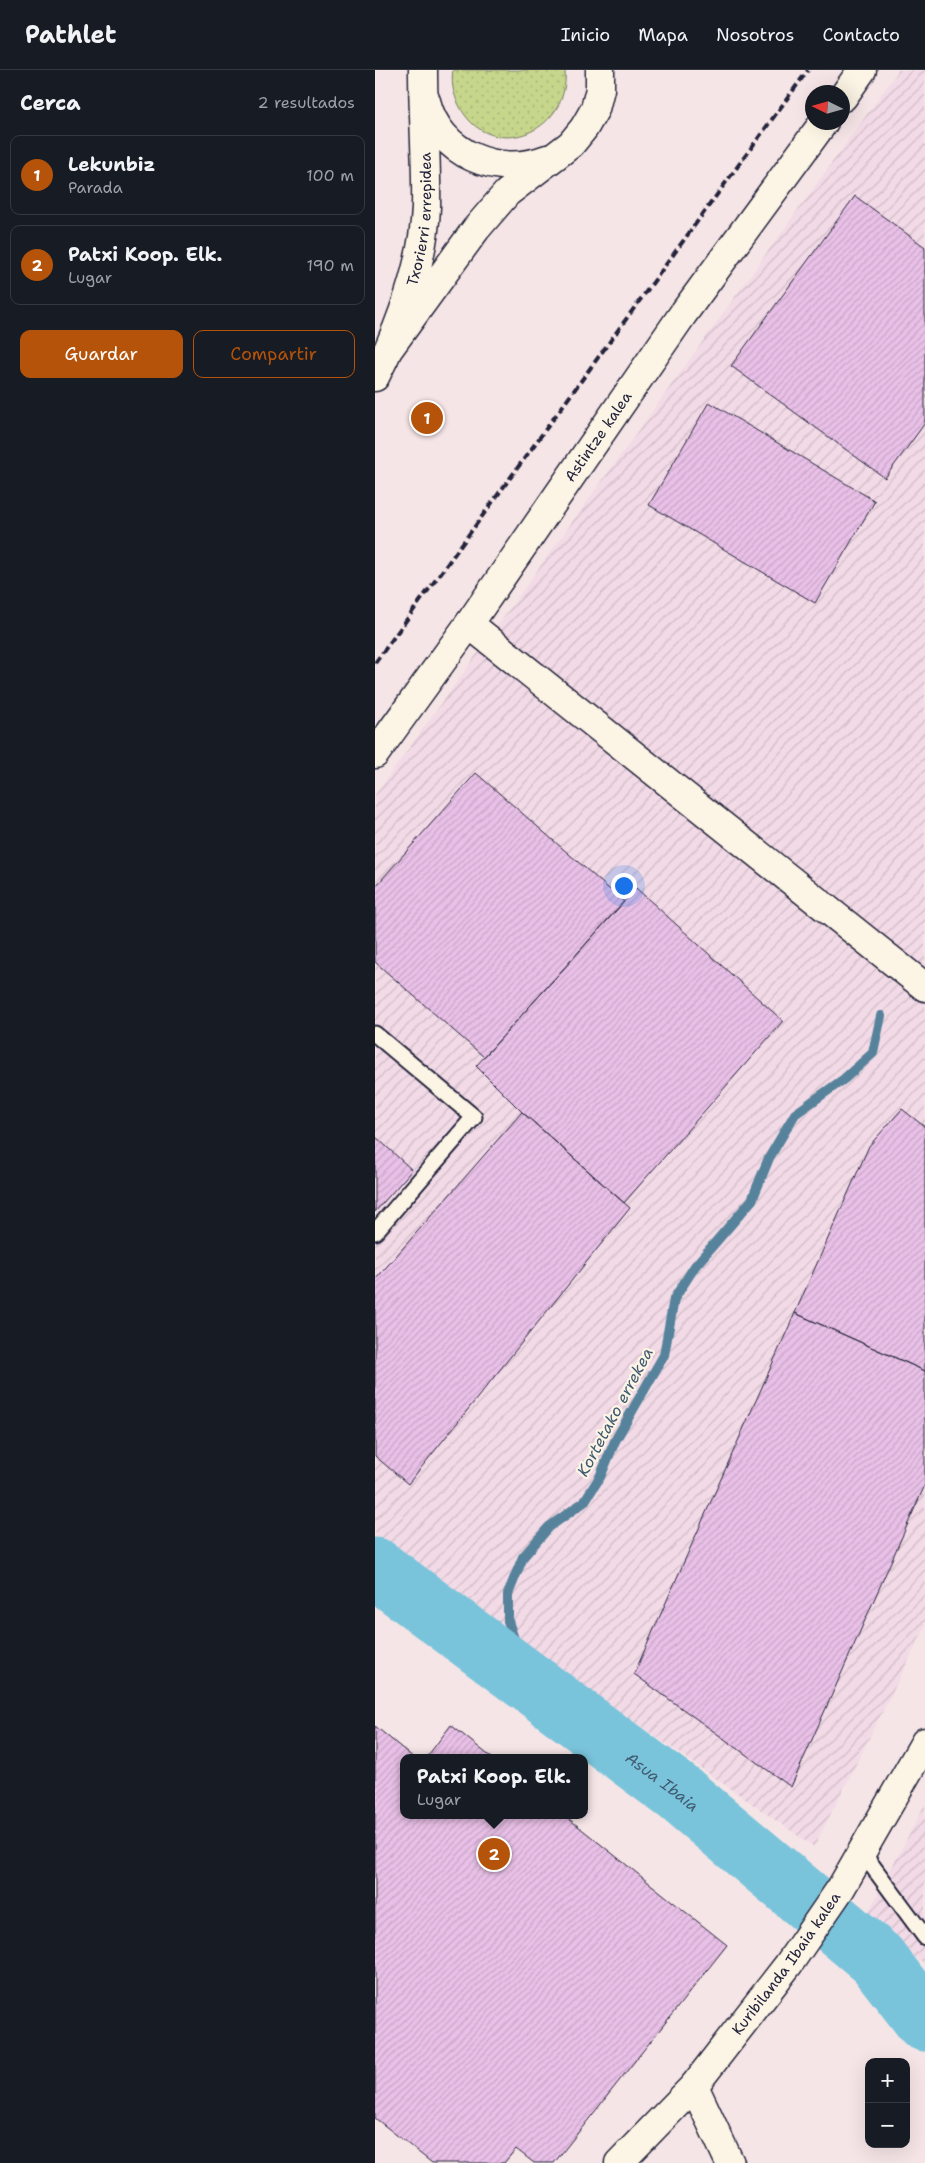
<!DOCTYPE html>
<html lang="es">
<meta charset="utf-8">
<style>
body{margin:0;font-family:"Shantell Sans",sans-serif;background:#20242c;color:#f1f3f6}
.controls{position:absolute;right:15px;bottom:15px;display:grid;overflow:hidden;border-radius:10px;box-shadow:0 5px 20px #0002}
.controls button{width:45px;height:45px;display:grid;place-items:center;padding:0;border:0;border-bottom:1px solid #363941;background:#171b24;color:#f1f3f6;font:25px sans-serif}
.compass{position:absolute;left:430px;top:15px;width:45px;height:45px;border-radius:50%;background:#171b24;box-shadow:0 5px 20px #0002;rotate:275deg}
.you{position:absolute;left:248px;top:815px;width:18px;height:18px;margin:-12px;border:4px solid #fff;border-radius:50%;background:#1a73e8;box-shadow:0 0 0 8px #1a73e833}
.badge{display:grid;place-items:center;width:32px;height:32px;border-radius:50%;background:#b45309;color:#fff;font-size:16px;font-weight:700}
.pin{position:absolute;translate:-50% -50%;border:2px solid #fff;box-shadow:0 1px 5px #0006}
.popup{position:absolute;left:25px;top:1684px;width:188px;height:65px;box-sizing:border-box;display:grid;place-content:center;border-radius:10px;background:#171b24;filter:drop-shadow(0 1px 4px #0005);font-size:16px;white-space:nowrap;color:#9ea1a6}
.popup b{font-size:19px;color:#f1f3f6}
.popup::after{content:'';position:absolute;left:50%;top:100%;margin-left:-10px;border:10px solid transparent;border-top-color:#171b24}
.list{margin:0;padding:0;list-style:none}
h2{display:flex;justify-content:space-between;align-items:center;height:65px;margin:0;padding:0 20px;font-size:21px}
h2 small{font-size:16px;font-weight:400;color:#9ea1a6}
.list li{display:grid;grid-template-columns:32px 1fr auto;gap:15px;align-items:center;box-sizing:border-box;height:80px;margin:0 10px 10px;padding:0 10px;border:1px solid #363941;border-radius:10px}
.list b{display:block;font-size:19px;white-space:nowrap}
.list p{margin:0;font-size:16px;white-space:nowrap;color:#9ea1a6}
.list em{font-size:16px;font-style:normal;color:#9ea1a6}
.actions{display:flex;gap:10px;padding:15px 20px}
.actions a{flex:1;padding:11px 0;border:1px solid #b45309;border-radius:10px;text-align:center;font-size:18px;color:#b45309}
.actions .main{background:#b45309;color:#fff}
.map{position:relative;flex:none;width:550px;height:2093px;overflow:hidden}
header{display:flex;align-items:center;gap:30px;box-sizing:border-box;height:70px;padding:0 25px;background:#171b24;border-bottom:1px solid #363941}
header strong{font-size:24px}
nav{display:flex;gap:28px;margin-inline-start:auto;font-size:18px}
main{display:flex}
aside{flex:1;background:#171b24}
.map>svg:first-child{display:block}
.industrial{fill:url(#industrial-furrows)}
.grass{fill:url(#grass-dots);stroke:#747c63}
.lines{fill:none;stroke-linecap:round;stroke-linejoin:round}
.stream{stroke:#57839b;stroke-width:10}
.river{stroke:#7ac4db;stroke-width:61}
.building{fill:url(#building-hatch);stroke:#22223b}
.lane-casing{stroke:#22223b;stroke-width:19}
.street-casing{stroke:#22223b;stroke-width:31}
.secondary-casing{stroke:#22223b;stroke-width:31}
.lane{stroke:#fcf5e5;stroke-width:15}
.street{stroke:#fcf5e5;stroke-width:28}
.secondary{stroke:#fcf5e5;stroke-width:28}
.rail{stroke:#22223b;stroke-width:4;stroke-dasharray:8 4;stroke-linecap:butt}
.labels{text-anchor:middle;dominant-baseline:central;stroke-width:4.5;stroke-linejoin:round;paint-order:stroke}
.street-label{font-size:15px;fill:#22223b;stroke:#fcf5e5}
.water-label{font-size:16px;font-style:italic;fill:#415b73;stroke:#fcf5e5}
</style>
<header>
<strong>Pathlet</strong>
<nav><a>Inicio</a><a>Mapa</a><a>Nosotros</a><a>Contacto</a></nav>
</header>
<main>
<aside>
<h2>Cerca<small>2 resultados</small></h2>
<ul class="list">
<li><span class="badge">1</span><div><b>Lekunbiz</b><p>Parada</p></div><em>100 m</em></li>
<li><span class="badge">2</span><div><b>Patxi Koop. Elk.</b><p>Lugar</p></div><em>190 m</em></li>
</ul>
<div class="actions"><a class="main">Guardar</a><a>Compartir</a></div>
</aside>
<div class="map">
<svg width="550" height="2093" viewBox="0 0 550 2093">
<defs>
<pattern id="industrial-furrows" width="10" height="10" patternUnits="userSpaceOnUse" patternTransform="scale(1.25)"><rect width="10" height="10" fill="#f2dae6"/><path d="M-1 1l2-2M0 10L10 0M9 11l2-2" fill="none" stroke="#cfbbc6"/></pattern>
<pattern id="grass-dots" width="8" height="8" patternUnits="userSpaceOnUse" patternTransform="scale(1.25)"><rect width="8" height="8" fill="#c6d68b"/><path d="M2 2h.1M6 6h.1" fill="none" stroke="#aab779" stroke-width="1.8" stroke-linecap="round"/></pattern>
<pattern id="building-hatch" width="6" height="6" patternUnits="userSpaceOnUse" patternTransform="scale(1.25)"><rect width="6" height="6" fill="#e9c0e7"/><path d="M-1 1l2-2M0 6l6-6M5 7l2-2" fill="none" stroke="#c8a5c7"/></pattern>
</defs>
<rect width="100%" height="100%" fill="#f6e5e6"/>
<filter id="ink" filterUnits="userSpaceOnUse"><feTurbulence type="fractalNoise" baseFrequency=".02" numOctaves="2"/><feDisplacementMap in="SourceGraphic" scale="10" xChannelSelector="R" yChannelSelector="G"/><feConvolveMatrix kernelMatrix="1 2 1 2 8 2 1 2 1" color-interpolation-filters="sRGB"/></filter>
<g filter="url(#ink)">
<!-- industrial -->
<path class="industrial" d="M524,0H550V1558L439,1777L126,1559L59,1516L0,1483V725Z
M550,1734V1893L485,1858Z"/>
<!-- grass -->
<path class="grass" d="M78,0H190C196,65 111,95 83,33C78,23 76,11 78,0Z"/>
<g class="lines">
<!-- stream -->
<path class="stream" d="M154,1613L133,1551V1524L148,1487L174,1457L209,1432L225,1407L240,1371L289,1285L299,1229L320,1196L377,1130L394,1088L420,1044L469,1009L498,983L506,946"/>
<!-- river -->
<path class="river" id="s1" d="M0,1498L305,1724L502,1889L550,1951"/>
</g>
<!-- building -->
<path class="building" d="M480,126L550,177V353L510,408L356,296Z
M334,332L500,431L440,533L274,435Z
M101,703L249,832L109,987L0,892V817Z
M261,818L408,951L249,1133L147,1042L101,996Z
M527,1039L550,1057V1301L420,1243L494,1076Z
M147,1042L255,1138L33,1414L0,1386V1210Z
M0,1066L37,1100L0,1142Z
M420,1243L550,1301V1415L416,1717L259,1604Z
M76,1655L117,1688H51Z
M0,1656L39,1688H29V1745H189L352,1875L179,2093H159L141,2079L129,2093H57L0,2048Z"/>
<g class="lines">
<!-- lane casing -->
<g class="lane-casing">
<path id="lane" d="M0,964L99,1047L0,1162
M487,1782L550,1867"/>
</g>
<!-- street casing -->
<g class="street-casing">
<g id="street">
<path d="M468,27L487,0"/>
<path d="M94,554L550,917"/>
<path id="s2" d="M0,684L94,554L308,244L449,52"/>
<path d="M319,2016L355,2093"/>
<path id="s3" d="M244,2093L319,2016L413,1895L466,1818L550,1672"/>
</g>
</g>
<!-- secondary casing -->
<g class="secondary-casing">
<g id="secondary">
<path d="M51,31C64,85 124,108 172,89"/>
<path d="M15,277L101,159L132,123L196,74L209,58L220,39L225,19V0"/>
<path id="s4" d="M0,307C25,258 49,192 51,137C52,91 48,46 48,0"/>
</g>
</g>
<!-- lane -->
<use href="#lane" class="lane"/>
<!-- street -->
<use href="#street" class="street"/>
<!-- secondary -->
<use href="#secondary" class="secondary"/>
<!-- rail -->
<path class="rail" d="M0,593L433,0"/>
</g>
</g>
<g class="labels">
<!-- street labels -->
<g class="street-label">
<text stroke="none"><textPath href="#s4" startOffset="166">Txorierri errepidea</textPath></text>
<text stroke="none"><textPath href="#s2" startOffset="388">Astintze kalea</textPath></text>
<text stroke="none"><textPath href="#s3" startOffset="261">Kuribilanda Ibaia kalea</textPath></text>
</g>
<!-- water labels -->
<g class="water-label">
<text transform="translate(240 1342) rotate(-62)">Kortetako errekea</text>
<text stroke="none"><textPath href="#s1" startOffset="358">Asua Ibaia</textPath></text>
</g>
</g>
</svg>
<div class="controls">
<button>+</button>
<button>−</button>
</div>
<svg class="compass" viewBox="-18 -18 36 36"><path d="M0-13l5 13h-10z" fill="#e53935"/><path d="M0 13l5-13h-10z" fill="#9ea1a6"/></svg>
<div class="you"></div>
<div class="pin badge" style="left:52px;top:348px">1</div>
<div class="pin badge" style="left:119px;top:1784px">2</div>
<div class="popup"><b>Patxi Koop. Elk.</b>Lugar</div>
</div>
</main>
